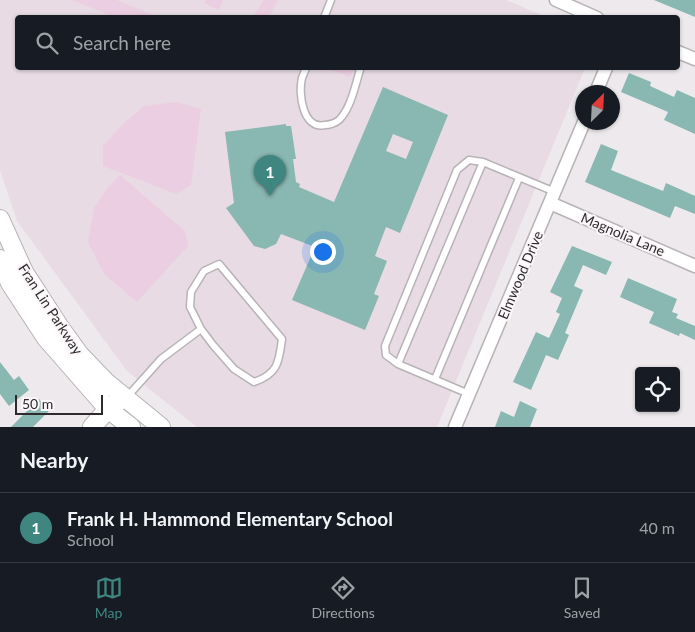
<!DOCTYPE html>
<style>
body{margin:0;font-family:Lato,sans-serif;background:#20242c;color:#f1f3f6}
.controls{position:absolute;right:15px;bottom:15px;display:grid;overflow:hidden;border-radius:5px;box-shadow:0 1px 4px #0004}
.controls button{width:45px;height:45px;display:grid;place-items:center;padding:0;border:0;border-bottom:1px solid #363941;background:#171b24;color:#f1f3f6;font:25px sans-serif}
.compass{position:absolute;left:575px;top:85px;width:45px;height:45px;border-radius:50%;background:#171b24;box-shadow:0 1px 4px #0004;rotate:24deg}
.scale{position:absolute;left:15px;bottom:12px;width:88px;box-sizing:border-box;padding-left:5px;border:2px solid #2d2b2c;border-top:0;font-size:14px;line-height:18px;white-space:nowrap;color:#2d2b2c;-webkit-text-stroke:4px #fbf6f9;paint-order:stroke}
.you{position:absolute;left:322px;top:251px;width:18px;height:18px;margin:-12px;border:4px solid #fff;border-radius:50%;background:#1a73e8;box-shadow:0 0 0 8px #1a73e833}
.badge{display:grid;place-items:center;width:32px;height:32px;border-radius:50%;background:#3f8681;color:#fff;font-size:16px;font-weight:700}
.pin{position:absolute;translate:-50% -41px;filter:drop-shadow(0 1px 2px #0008)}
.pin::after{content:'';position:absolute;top:26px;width:18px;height:15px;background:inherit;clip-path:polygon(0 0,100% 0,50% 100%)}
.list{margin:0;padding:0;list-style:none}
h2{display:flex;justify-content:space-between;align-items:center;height:65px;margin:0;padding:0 20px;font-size:21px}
h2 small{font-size:16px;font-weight:400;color:#9ea1a6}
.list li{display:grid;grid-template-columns:32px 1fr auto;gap:15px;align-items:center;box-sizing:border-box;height:70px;padding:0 20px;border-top:1px solid #363941}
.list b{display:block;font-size:19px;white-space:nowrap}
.list p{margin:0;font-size:16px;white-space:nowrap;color:#9ea1a6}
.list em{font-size:16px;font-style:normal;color:#9ea1a6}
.icon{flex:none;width:28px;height:28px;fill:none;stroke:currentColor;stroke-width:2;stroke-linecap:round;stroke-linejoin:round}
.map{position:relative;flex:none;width:695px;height:427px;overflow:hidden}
.search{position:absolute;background:#171b24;box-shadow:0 1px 4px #0004;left:15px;right:15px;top:15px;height:55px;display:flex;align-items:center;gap:12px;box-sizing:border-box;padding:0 18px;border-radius:5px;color:#9ea1a6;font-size:19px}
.sheet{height:135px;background:#171b24}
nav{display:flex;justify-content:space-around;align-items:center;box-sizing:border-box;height:70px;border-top:1px solid #363941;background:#171b24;font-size:14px;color:#9ea1a6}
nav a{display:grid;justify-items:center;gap:2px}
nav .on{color:#3f8681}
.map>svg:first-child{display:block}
.built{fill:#e8dbe3}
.green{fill:#eccee2}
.building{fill:#89b7b2;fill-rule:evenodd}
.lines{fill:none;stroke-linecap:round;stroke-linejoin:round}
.lane-casing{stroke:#b7b3b6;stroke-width:9}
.street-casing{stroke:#b7b3b6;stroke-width:15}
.secondary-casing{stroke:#b7b3b6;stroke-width:20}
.lane{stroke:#fff;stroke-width:6}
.street{stroke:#fff;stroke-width:12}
.secondary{stroke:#fff;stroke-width:18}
.labels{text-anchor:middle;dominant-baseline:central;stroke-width:4;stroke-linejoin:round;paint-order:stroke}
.street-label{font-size:14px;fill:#2d2b2c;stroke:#fbf6f9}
</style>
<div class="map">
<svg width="695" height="427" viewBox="0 0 695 427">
<rect width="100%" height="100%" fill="#eee9ec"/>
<!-- built -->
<path class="built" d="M0,0H506L546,17L18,18V68H585L437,427H197L127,371L17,221L0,170Z"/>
<!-- green -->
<path class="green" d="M72,0H117L158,17H114Z
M206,0H223L219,10L204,3Z
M264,0H278L269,17H253Z
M327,68H355L350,77Z
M177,102L201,109L191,185L176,194L103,166V146L121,126L144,106Z
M120,175L185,231L188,246L137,302L104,274L88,242L94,208L108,187Z"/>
<!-- building -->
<path class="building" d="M654,0H695V17Z
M629,73L651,82L650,86L674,97L677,90L695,98V134L664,120L668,112L621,92Z
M383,87L448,115L400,233L386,227L375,256L387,261L374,294L379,296L365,330L292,300L315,247L281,234L276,244L265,249L254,246L226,208L234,203L225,132L286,124V126H291L296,159H293L296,182L300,184L299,187L334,202ZM393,134L413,142L406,159L386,151Z
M601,144L618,151L611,170L663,191L666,183L695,196V214L675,206L670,218L585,182Z
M572,246L612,262L606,275L583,265L574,286L583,290L565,333L569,335L558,360L546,355L531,390L513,382L536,332L549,338L560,314L556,312L562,298L550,292Z
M628,278L677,299L672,312L678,314L676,318L695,326V340L680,333L679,336L649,323L654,312L620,297Z
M0,362L14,380L19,376L29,390L9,406L0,394Z
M39,399L50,410L33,427H11Z
M520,401L537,409L530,427H495L501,411L514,417Z"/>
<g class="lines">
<!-- lane casing -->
<g class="lane-casing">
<path id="lane" d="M324,18L331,0
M306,68C305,71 303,75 302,78C298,94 303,130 325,125C329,125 336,123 339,120C351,108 355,86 360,70L358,68
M219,264L282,339C279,362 278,374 254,382L234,369L213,345L201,329L190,307L191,292L204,271Z
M398,364L483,162
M435,379L519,178
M469,394L398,364L386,355L385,346L457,170L469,160L483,162L555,192
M127,397L161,359L201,329"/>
</g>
<!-- street casing -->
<g class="street-casing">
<path id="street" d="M556,0L597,18
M678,52L695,59
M596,92L606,68
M550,203L695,266
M455,427L584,122"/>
</g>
<!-- secondary casing -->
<g class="secondary-casing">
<path id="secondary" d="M0,219L24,272L59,326L80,355L106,382L161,427
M0,259L10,283L46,338L108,409L131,427
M92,427L108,409L117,403"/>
</g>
<!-- lane -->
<use href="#lane" class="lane"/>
<!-- street -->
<use href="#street" class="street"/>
<!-- secondary -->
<use href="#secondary" class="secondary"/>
</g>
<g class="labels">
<!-- street labels -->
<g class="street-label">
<text transform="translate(623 234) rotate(23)">Magnolia Lane</text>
<text transform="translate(520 275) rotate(-67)">Elmwood Drive</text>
<text transform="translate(51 309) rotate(57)">Fran Lin Parkway</text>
</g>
</g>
</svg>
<div class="controls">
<button><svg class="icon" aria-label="locate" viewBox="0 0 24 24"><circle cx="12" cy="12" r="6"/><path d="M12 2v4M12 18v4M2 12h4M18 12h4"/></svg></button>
</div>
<svg class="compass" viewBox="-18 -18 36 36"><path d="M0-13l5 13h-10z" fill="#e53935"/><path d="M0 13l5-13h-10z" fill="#9ea1a6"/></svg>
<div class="scale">50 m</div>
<div class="you"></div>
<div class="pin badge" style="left:270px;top:196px">1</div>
<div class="search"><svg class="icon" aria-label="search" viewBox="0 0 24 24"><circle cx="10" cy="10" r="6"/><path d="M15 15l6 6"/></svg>Search here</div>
</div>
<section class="sheet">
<h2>Nearby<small></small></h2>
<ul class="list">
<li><span class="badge">1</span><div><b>Frank H. Hammond Elementary School</b><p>School</p></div><em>40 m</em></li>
</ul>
</section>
<nav>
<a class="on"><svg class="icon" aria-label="map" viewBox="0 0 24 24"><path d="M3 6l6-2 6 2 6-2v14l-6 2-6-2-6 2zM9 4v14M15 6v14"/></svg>Map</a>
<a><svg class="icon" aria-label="directions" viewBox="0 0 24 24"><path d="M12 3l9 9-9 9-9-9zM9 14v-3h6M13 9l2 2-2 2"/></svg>Directions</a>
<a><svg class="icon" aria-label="saved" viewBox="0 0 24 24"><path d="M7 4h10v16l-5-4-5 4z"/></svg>Saved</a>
</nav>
